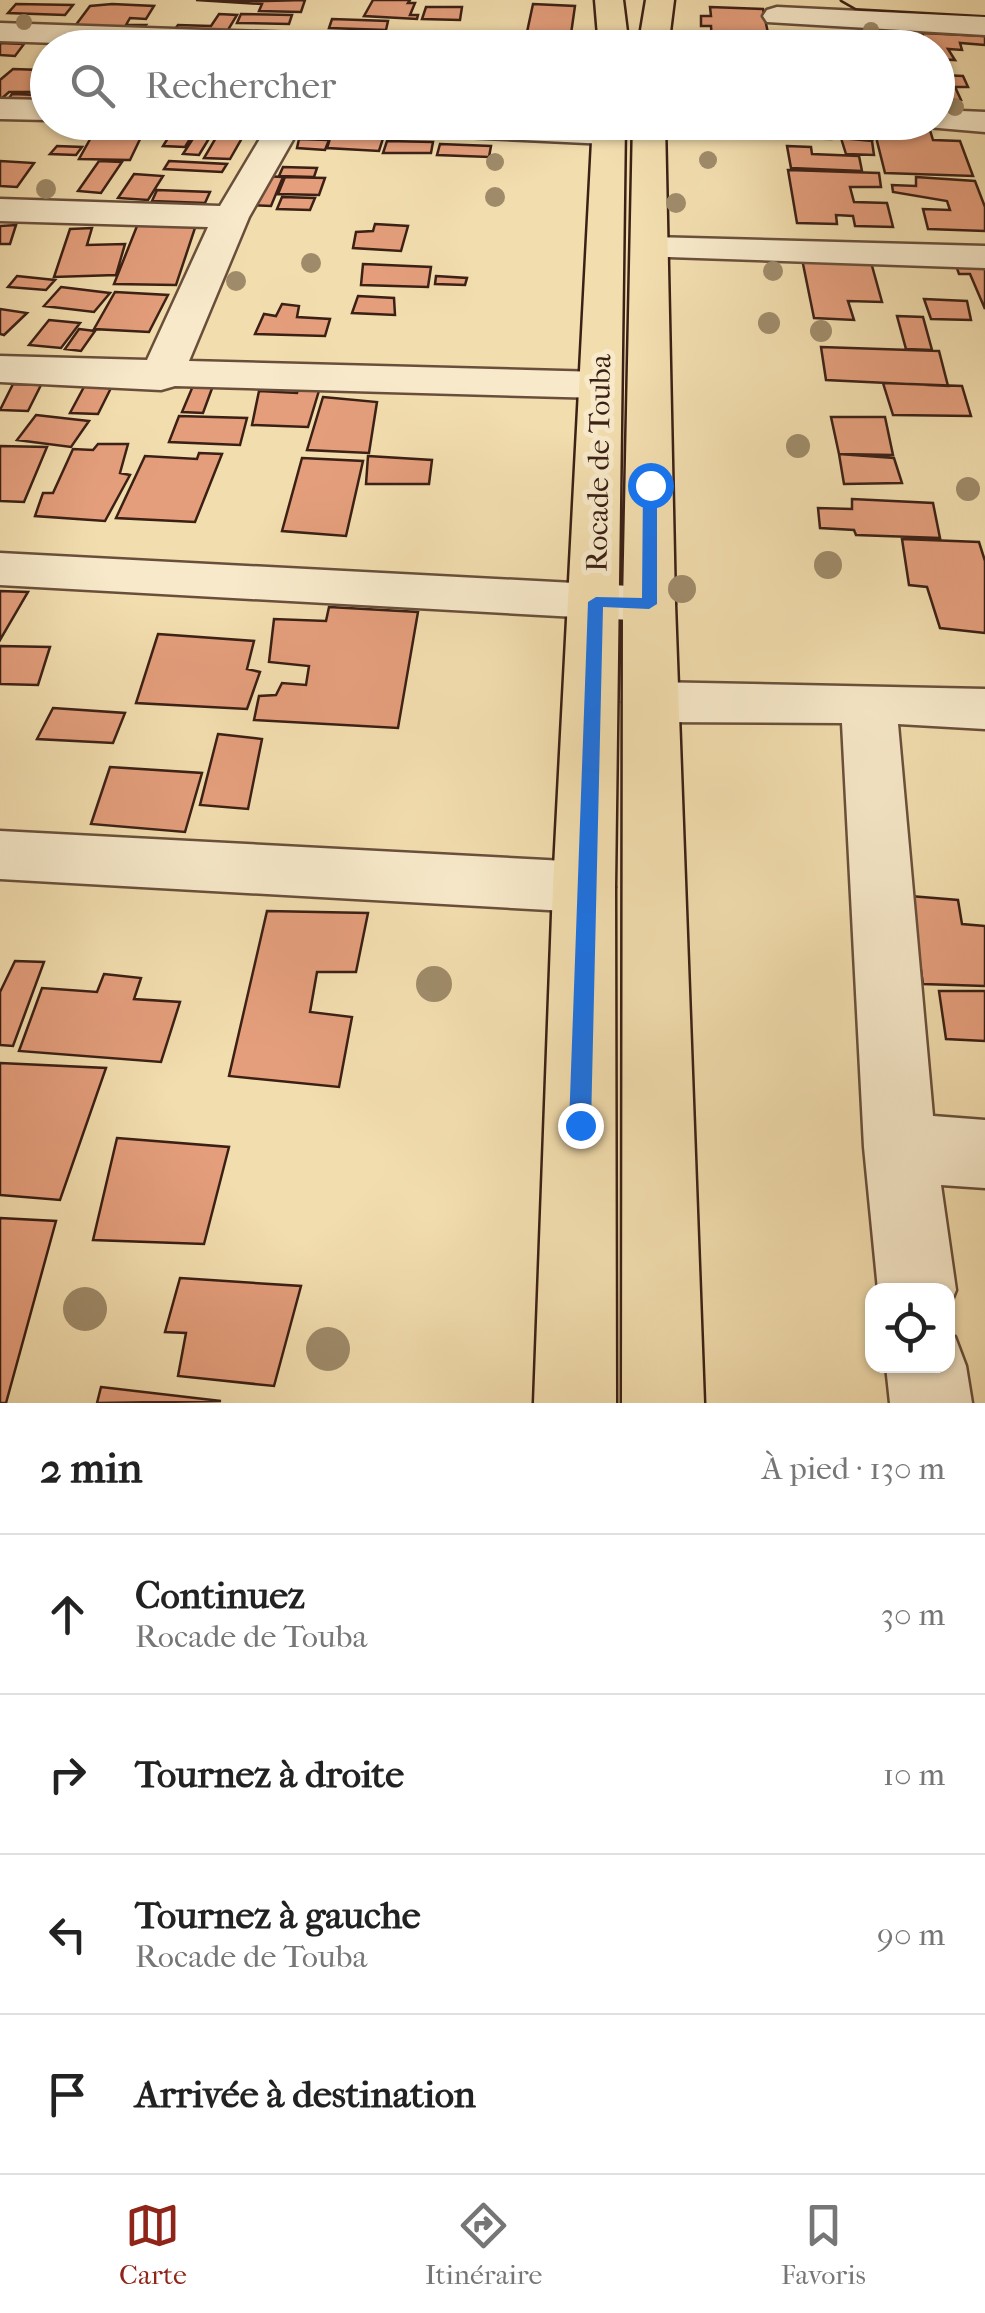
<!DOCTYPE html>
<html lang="fr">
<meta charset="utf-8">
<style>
body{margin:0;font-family:"IM FELL French Canon",serif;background:#f2f2f2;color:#222}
.controls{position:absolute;right:30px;bottom:30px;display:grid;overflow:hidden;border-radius:20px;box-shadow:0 2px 8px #0004}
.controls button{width:90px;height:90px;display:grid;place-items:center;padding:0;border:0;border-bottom:2px solid #e0e0e0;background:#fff;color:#222;font:50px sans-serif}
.stop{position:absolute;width:30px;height:30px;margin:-22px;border:8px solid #1a73e8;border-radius:50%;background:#fff}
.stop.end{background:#1a73e8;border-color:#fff;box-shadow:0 2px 10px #0008}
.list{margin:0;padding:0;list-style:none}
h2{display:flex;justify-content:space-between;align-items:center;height:130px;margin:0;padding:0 40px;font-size:42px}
h2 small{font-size:32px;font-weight:400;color:#767676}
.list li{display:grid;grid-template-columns:65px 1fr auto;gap:30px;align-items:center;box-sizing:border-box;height:160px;padding:0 40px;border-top:2px solid #e0e0e0}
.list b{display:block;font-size:38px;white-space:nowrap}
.list p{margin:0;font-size:32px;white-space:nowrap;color:#767676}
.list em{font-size:32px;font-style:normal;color:#767676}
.icon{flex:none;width:55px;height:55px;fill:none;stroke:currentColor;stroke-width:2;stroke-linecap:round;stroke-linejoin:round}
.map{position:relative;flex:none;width:985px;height:1403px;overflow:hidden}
.search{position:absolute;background:#fff;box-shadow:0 2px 8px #0004;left:30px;right:30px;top:30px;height:110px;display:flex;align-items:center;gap:25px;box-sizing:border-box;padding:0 35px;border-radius:55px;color:#767676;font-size:38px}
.sheet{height:770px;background:#fff}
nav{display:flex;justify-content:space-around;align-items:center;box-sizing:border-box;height:140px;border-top:2px solid #e0e0e0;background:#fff;font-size:28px;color:#767676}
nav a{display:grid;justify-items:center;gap:5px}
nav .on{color:#8f2418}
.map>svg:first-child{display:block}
.building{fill:#e49e7c;stroke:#3b2015;stroke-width:2.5}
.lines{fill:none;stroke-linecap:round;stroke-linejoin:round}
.minor-casing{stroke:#694f3b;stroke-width:5}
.major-casing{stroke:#3b2015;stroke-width:5}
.minor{fill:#f7e9ca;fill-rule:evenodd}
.major{fill:#f2ddae;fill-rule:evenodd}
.tree{fill:#9f8b6a}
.route{fill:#1a73e8}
.labels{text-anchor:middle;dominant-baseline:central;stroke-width:10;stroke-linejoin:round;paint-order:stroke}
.street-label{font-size:30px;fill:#3b2015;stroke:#f7e9ca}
</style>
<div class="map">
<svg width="985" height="1403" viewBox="0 0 985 1403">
<rect width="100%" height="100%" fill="#f2ddae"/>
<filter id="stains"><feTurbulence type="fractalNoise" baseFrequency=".002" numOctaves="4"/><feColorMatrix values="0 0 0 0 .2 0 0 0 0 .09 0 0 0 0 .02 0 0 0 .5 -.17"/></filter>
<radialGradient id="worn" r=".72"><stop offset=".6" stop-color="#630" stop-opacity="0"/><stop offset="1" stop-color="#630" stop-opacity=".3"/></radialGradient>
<!-- building -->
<path class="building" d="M196,0L266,1L305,0L301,12L259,11L262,4Z
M373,0H410L408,3H415L410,15H418L417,19L364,16Z
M16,4L73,5L65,15L8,13Z
M112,4L154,6L146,19L130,18L126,25H146L141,32L72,30L90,6Z
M533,4L575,6L571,34L527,32Z
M426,7H462L460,20L422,19Z
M710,7L763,9L770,43L712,41L711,26H701V16H711Z
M219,14L237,15L225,35L172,33L178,25L211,26Z
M241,14L292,15L289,24L237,23Z
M332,19L388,21L386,30L329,28Z
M922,33L985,36V45L960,43L962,50L948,49L955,60L938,59V48H927Z
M772,38L798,40L800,48H773Z
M0,43L24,44L15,56L0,55Z
M13,69L41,70L37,75L48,77L37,92H9L0,100V80Z
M941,75L963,76L968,87H947Z
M938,85L956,89L961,100L938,102Z
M42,89H48L47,99L7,101L12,94L38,95Z
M100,122H147L140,133L94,131Z
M169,122H179L200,123L185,147L163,146L173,130H165Z
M836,124H866L872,139L839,132Z
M873,125L929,127L933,140L960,141L973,176L885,173Z
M201,126L216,127L199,155L183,154Z
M787,127L829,132L831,139L789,138Z
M221,129L246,131L230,159L204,158Z
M333,129H386L379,151L327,148Z
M93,134L142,135L130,160L79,159Z
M841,138L872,141L874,155L846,154Z
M299,139L329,140L325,150L297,148Z
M387,141L433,142L431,153H383Z
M440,144L491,146L489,157L437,155Z
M57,146L82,147L76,155L50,154Z
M787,146L811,147L812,154L859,156L862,171L791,168Z
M0,161L34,163L17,187L0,186Z
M99,161L122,162L101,193L78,191Z
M169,161L227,164L222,172L164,169Z
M283,167L317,168L314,177L279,176Z
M788,170L879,173L881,187H850L854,202L887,203L893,227L855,226L853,216L836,215L837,224L797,223Z
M134,174L163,176L148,200L118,198Z
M262,176L283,177L271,206L249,205Z
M285,177L325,178L319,195L278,194Z
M916,177L975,181L985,207V231L928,229L923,209L950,210L947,201L893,192L892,185L916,186Z
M157,190L210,192L205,203L152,201Z
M282,197L315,198L310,210L277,209Z
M139,221L197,222L176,285L114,284Z
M375,224L408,226L401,251L353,248L356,232L373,231Z
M16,225L10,244H0V226Z
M92,228L87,245L125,244L116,275L54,277L70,229Z
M801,254L869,255L882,302L848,301L854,320L814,318Z
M954,260H985V309L970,274H959Z
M363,264L431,267L428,287L361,285Z
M17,276L55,280L46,290L8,287Z
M436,276L467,278L465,285L435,284Z
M61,287L110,293L94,312L44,306Z
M115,292L168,295L149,332L94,329Z
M358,296L394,298L395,315L352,313Z
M924,299L967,301L971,320L931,319Z
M282,304L299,306L297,317L330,319L325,336L255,334L264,314L276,316Z
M0,309L27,313L4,335L0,334Z
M897,316L923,317L932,350L906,349Z
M49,320L80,323L61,348L29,345Z
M79,329L95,331L81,351L65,349Z
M821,347L939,351L948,386L826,380Z
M195,381L214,383L203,413L182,412Z
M300,383L321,384L308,427L252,425L259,391L297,393Z
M883,383L962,386L971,416L893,415Z
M13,384L41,385L28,411L0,410Z
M85,385L112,386L98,414L70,413Z
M323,397L377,402L369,453L307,450Z
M36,415L89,421L71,447L17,440Z
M179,416L247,418L240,445L169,442Z
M831,417H885L893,455L839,454Z
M98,444H128L120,473L130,475L105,521L35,516L43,493H53L73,449L93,450Z
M0,446L47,447L24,502L0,501Z
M199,453L222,454L195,522L116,518L145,456L197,459Z
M839,454L894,458L902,483L844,484Z
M368,456L432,460L429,484H366Z
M302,458L363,461L346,536L282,531Z
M852,499L933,503L940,538L856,535L854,530L820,528L818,508L852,509Z
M902,539L979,542L985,561V633L940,628L927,587L909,585Z
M0,591L28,592L0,640Z
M329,607L418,612L398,728L254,720L259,696L276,695L282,683L306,685L309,666L269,662L274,619L326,621Z
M158,634L254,641L247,669L260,672L247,709L136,703Z
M0,646L50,647L38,685L0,684Z
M53,708L125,713L113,743L37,739Z
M218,734L262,739L248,809L200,805Z
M110,767L202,773L185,832L91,824Z
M910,896L958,900L962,924L985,926V986L923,984Z
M267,911L368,913L356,972H317L310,1012L352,1017L339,1087L229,1076Z
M15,961L44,962L13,1046L0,1045V992Z
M104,974L141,978L134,999L180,1002L161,1062L19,1051L42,988L97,992Z
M939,991H985V1041L946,1039Z
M0,1063L106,1068L60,1200L0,1195Z
M117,1138L229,1147L204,1244L93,1240Z
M0,1218L56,1221L6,1403H0Z
M180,1278L301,1286L274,1386L178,1376L186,1333L165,1332Z
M101,1387L221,1401L97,1403Z"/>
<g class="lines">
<!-- minor casing -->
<g class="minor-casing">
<path id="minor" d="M777,7L985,17V35L767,22L763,16L767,10Z
M0,23L472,39L487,48H197L0,41Z
M0,99L48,100V120L0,119Z
M938,110L985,112V132L927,127L923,122H938Z
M270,122H303L249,217L189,361L600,372L615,376L621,385L615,394L600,398L175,386L161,390L0,382V356L147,360L208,227L0,221V199L220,206Z
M343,122H574L619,127L624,134L619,141L607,144L359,132Z
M652,237L985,246V268L639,256L633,248L639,240Z
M0,553L649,587L667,592L675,604L667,616L649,621L0,585Z
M651,682L985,689V729L898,724L933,1116L985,1120V1188L941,1185L956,1290L948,1310V1290H878L864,1147L842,723L651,722L632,716L623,702L632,688Z
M0,831L584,862L606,869L615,887L606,905L584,912L0,879Z
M948,1335L955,1337L966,1366L972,1403H890L886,1366H948Z"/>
</g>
<!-- major casing -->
<g class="major-casing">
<path id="major" d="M595,0H623L629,48H599Z
M646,0H674L668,48H638Z
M842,0H985V15L856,8Z
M593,122H625L615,887L616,1403H534L553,887Z
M633,122H665L675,604L704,1403H622L623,604Z"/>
</g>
<!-- minor -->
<use href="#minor" class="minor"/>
<!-- major -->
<use href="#major" class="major"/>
</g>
<!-- trees -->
<g class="tree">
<circle cx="24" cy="22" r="8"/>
<circle cx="871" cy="30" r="8"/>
<circle cx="955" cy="107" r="9"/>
<circle cx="708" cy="160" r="9"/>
<circle cx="495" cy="162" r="9"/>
<circle cx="46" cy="189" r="10"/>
<circle cx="495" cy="197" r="10"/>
<circle cx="676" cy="203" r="10"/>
<circle cx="311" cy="263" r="10"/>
<circle cx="773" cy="271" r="10"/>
<circle cx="236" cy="281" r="10"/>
<circle cx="769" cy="323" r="11"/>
<circle cx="821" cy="331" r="11"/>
<circle cx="798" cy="446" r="12"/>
<circle cx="968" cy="489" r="12"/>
<circle cx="828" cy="565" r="14"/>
<circle cx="682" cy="589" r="14"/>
<circle cx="434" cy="984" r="18"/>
<circle cx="85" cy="1309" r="22"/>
<circle cx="328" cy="1349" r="22"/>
</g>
<!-- route -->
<path class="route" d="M650,481L657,485V604L649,609L603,607L591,1125L580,1135L569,1125L588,602L596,597L642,598L643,485Z"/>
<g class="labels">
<!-- street labels -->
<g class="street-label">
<text transform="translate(599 463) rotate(-89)">Rocade de Touba</text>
</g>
</g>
<rect width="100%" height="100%" filter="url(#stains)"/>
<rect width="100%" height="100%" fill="url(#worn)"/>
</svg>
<div class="controls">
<button><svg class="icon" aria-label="locate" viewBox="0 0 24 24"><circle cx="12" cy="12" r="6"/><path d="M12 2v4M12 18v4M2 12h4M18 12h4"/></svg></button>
</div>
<div class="stop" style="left:650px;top:485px"></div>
<div class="stop end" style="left:580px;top:1125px"></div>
<div class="search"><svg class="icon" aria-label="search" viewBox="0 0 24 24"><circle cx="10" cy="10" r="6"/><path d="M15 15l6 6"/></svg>Rechercher</div>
</div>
<section class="sheet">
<h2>2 min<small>À pied · 130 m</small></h2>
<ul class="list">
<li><svg class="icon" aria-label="ahead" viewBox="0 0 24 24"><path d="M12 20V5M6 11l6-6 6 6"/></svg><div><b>Continuez</b><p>Rocade de Touba</p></div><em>30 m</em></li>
<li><svg class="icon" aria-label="right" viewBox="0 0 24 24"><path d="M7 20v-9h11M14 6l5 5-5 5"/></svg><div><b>Tournez à droite</b></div><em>10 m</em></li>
<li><svg class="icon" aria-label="left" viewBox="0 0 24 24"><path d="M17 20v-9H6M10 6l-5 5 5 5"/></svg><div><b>Tournez à gauche</b><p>Rocade de Touba</p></div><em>90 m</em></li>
<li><svg class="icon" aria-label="arrive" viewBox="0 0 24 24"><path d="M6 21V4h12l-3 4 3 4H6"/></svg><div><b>Arrivée à destination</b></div></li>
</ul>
</section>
<nav>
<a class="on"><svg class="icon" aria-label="map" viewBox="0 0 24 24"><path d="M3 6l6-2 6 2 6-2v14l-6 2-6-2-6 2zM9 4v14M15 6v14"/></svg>Carte</a>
<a><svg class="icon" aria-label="directions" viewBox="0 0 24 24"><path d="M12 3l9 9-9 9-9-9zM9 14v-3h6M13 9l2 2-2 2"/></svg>Itinéraire</a>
<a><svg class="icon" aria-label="saved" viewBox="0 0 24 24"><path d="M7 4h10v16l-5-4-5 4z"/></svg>Favoris</a>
</nav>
